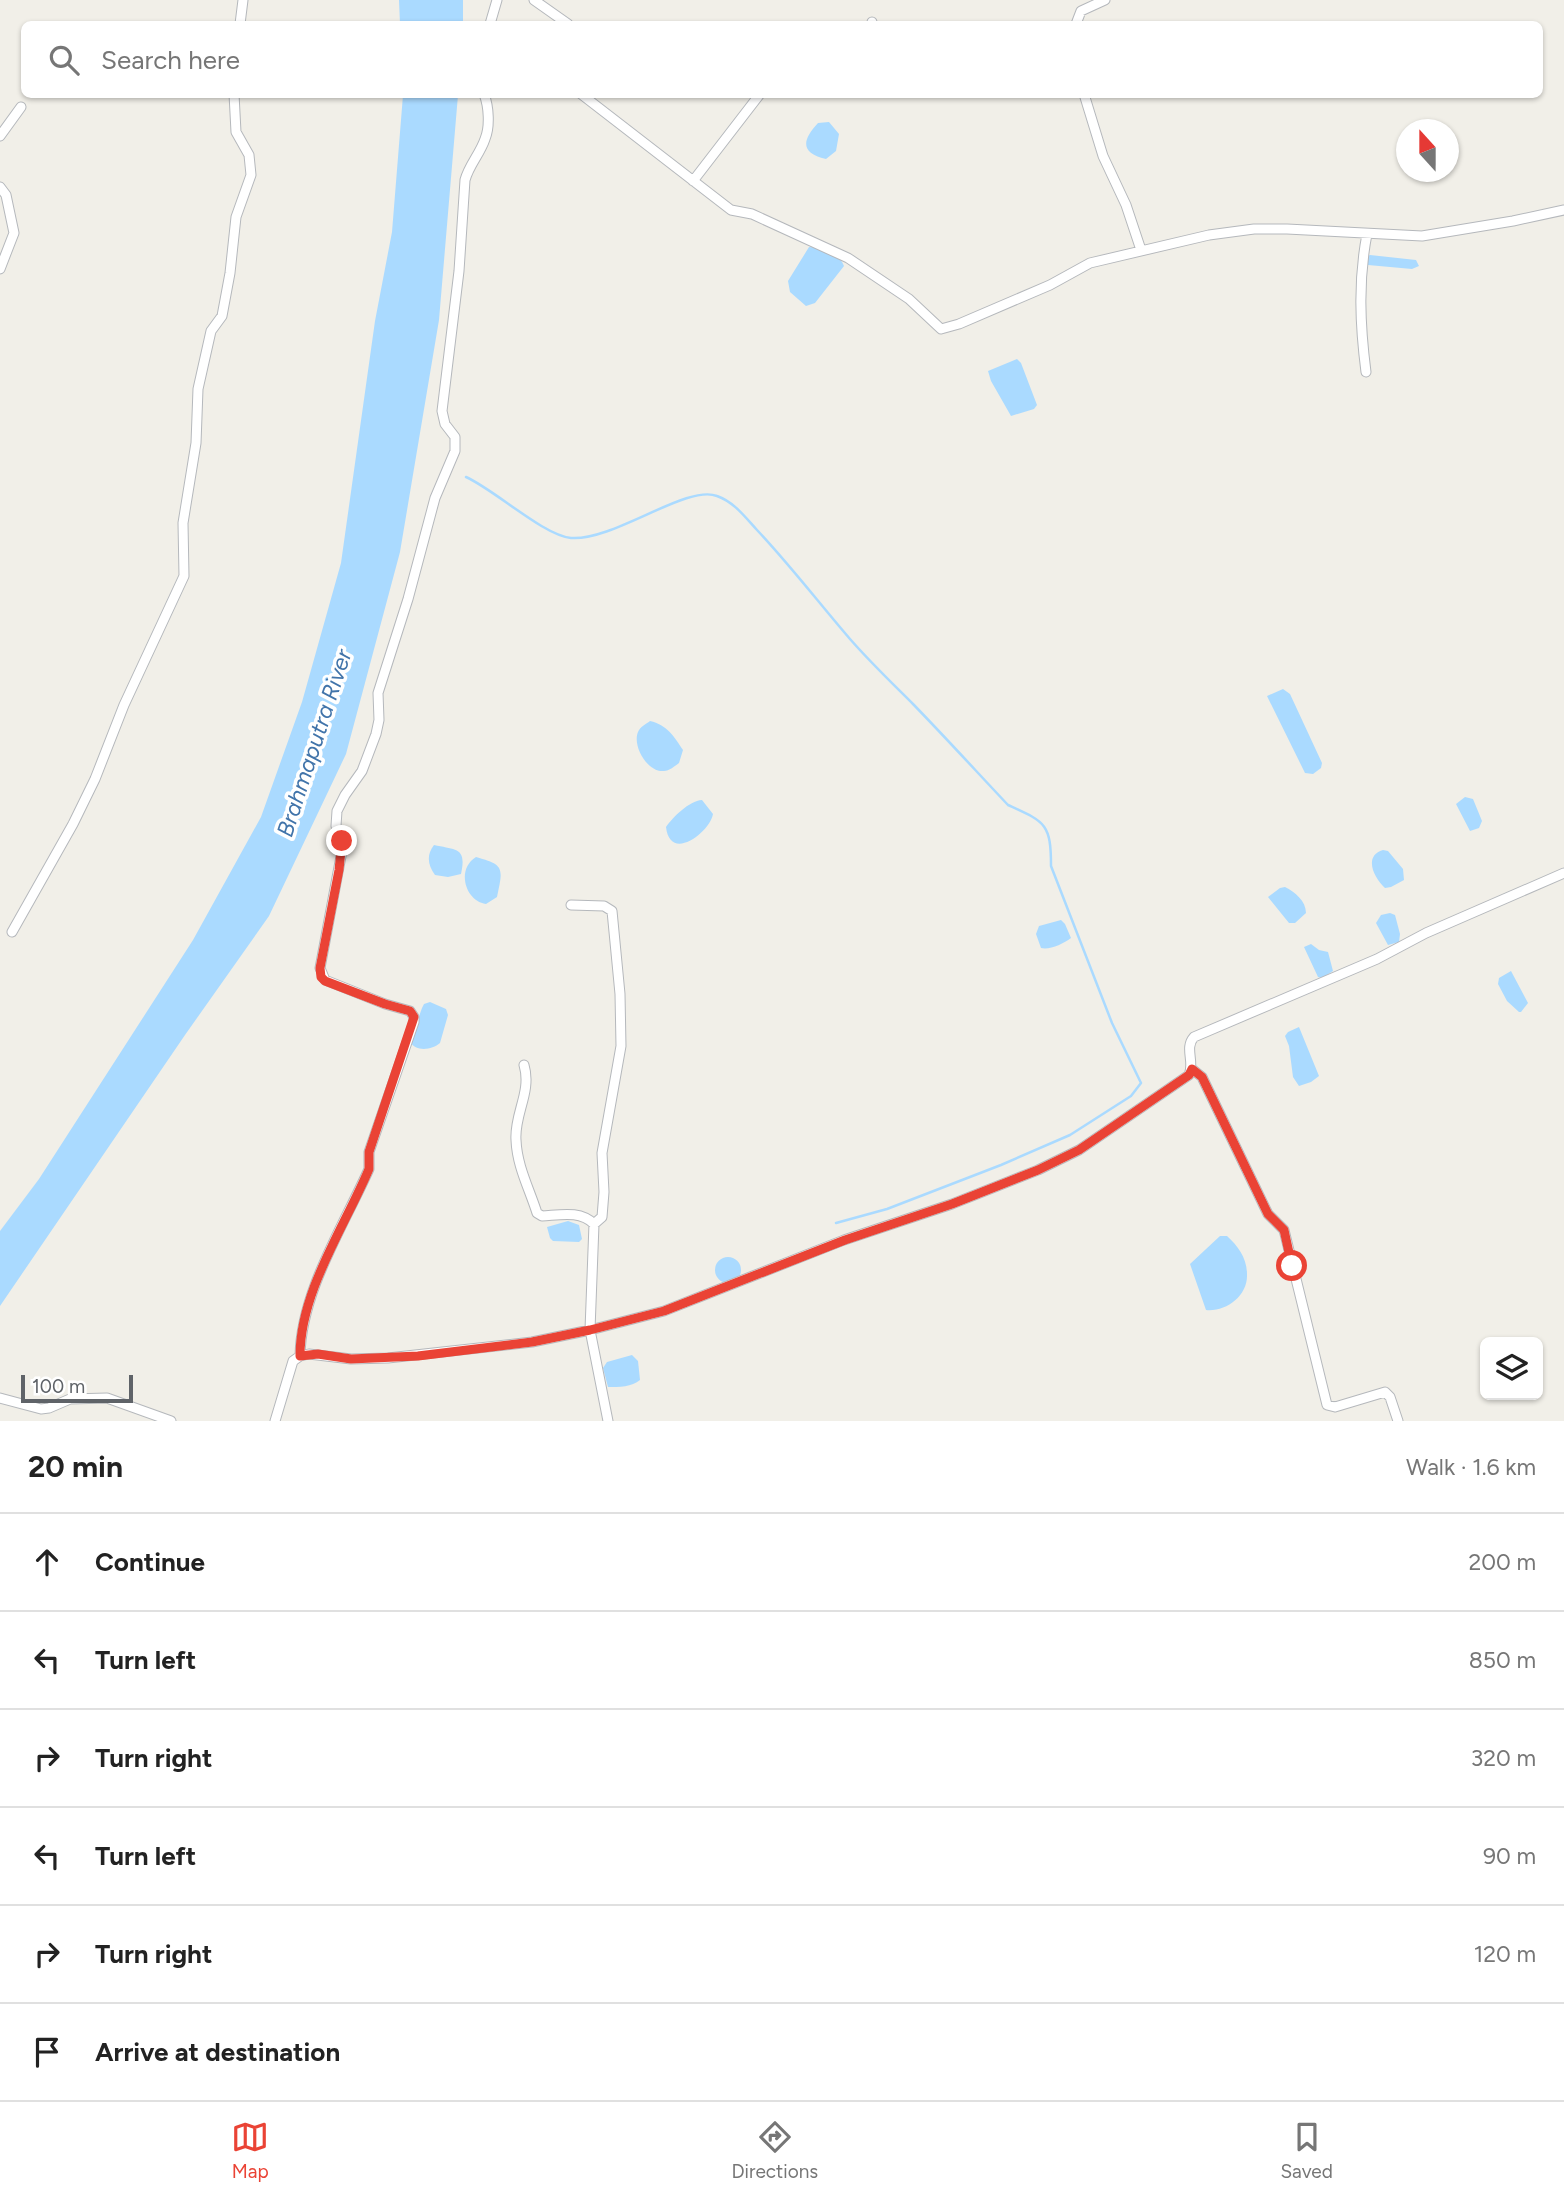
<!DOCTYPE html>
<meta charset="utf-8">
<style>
body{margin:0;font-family:Figtree,sans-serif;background:#f6f6f6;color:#222}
.controls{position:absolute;right:21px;bottom:21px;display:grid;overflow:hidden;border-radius:10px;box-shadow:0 2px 5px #0004}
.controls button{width:63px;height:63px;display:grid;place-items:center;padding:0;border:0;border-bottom:2px solid #e0e0e0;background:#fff;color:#222;font:35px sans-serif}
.compass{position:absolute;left:1396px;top:119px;width:63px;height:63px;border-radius:50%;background:#fff;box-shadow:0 2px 5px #0004;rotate:339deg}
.scale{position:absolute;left:21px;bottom:18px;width:112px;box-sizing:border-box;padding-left:7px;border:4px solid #5f6368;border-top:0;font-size:19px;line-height:24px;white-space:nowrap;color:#5f6368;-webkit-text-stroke:5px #fff;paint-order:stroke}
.stop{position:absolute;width:21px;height:21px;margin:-16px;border:5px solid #ea4335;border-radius:50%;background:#fff}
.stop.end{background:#ea4335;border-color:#fff;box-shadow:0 2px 7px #0008}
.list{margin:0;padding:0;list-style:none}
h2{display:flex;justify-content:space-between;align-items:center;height:91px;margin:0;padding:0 28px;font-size:30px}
h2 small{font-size:23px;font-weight:400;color:#767676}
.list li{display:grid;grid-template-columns:46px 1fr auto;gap:21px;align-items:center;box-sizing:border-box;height:98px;padding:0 28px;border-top:2px solid #e0e0e0}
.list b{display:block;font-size:26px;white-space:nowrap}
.list em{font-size:23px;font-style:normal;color:#767676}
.icon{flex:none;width:38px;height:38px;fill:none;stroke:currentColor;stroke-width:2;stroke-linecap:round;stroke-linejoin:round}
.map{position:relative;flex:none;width:1564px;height:1421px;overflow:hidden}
.search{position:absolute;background:#fff;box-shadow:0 2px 5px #0004;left:21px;right:21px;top:21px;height:77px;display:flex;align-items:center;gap:18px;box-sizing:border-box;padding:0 24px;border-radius:10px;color:#767676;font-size:26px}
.sheet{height:679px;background:#fff}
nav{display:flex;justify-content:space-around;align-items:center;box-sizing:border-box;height:98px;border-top:2px solid #e0e0e0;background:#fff;font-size:19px;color:#767676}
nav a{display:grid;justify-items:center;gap:4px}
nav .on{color:#ea4335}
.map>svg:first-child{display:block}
.water{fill:#aadaff}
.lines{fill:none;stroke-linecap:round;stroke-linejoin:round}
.stream{stroke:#aadaff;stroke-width:2.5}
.minor-casing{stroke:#b5b8bc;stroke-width:11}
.minor{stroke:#fff;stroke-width:9}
.route{stroke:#ea4335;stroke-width:9}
.labels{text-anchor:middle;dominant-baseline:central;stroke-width:7;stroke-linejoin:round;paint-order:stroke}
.water-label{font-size:23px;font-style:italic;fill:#4174aa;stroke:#fff}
</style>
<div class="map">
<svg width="1564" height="1421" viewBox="0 0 1564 1421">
<rect width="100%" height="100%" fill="#f1efe8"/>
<!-- water -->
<path class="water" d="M399,0H463V24H400Z
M403,95H458L439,320L400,552L346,754L269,916L185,1035L0,1306V1231L39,1179L193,940L261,817L302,702L341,563L375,321L392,232Z
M829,122L839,134L836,151L826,159C800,153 802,140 818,123Z
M809,247C822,247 840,254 844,266L815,303L806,306L790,292L788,281Z
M1370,255L1416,260L1419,266L1412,269L1368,265L1366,257Z
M1017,359L1021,363L1037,405L1034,409L1011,416L991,381L988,371Z
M1283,689L1290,694L1322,763L1321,768L1313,774L1305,773L1267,696Z
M650,721C667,725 674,736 683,750L679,763C675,766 669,771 664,771C648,773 632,746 638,732C640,727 646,724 650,721Z
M1465,797L1473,799L1482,821L1479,828L1470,831L1456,804Z
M702,800L713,814C710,832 670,863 666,827C673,817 689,801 702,800Z
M434,845C456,850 467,847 461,874L448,877L435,875C428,866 426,855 434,845Z
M1383,850L1388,851L1403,869L1404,880L1391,887L1385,888C1374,878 1363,856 1383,850Z
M476,857C505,865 503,868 497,897L486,904C465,901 456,869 476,857Z
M1285,887C1295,892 1306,901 1306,913L1295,923H1289L1268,897L1280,888Z
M1390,913L1395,915L1400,934L1399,942L1388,945L1376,923L1381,915Z
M1061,920L1065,924L1071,938C1063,944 1050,950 1041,948L1036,934L1039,926Z
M1311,944L1319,950L1328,952L1333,971L1322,978L1318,977L1304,947Z
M1511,971L1528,1003L1521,1012H1519L1507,1001L1498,984L1499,978Z
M430,1002L446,1009L448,1015L440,1043C432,1050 416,1052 410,1042L422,1008L424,1004Z
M1299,1027L1319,1076L1311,1082L1299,1086L1293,1077L1289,1046L1285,1036L1288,1032Z
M568,1221L579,1225L582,1239L579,1242L553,1241L550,1238L547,1227Z
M1220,1236H1227C1238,1246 1247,1258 1247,1274C1248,1296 1226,1312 1206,1310L1190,1264Z
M715 1270a13 13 0 1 1 26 0a13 13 0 1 1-26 0Z
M632,1355L638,1361L640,1380C632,1387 619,1387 608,1387L603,1368L607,1362Z"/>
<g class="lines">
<!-- stream -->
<path class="stream" d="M466,477C495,490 543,535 571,538C614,541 687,484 717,496C734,502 745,517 757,530C790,565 819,603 850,639C870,662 892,683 913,704C945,737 976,771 1008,805C1045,822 1051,823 1051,866L1112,1023L1141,1083L1131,1096L1070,1135L1001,1165L887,1209L836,1223"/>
<!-- minor casing -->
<g class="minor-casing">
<path id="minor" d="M534,0L568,24
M240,24L243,0
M490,24L497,0
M872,24V22
M1076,24L1081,11L1105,0
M581,94L731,210L752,214L848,258L909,299L941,329L959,324L1050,285L1090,263L1209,235L1254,229H1287L1422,236L1513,221L1564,210
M1084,94L1103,156L1126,205L1141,250
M0,136L21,107
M693,181L760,94
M0,187L6,195L14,233L0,269
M1366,372C1360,325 1358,281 1367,234
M571,905L604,906L612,911L620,994L621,1046L602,1153L604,1192L602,1217L594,1224L590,1330L608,1421
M12,932L73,824L95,779L124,705L184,576L183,523L196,443L198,389L211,331L222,316L230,273L236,217L251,175L249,155L236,132L234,94
M524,1065C532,1092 514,1114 516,1140C517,1166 529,1188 537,1213L542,1216C560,1215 580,1210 594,1224
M1192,1069L1202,1077L1268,1214L1284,1230L1327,1405L1335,1407L1385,1392L1390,1397L1398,1421
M300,1356C301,1292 343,1227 369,1169V1152L414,1022V1017L410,1011L385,1004L325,980L320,968L342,851V841L336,826L337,811L345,795L362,771L376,734L379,720L378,693L408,599L435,498L455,451V437L445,424L442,411L459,271L465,180C469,165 480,154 485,139C490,127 489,107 484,94
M0,1398L41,1409L49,1408L70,1399L107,1398L171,1421
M275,1421L293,1361L300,1356L309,1354L351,1359L388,1358L532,1342L590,1330L664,1311L844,1240L952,1204L1038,1170L1079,1150L1189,1075C1195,1062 1184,1048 1194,1037L1377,959L1426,933L1564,873"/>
</g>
<!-- minor -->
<use href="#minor" class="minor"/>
</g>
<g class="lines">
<!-- route -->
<path class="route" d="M342,841L339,870L320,968L321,977L325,981L385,1004L410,1011L414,1017L369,1152V1169C344,1228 300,1292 300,1356L318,1354L351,1359L418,1356L532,1342L590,1330L664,1311L845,1240L952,1204L1038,1170L1079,1150L1189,1075L1192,1069L1202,1077L1268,1214L1284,1230L1292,1266"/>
</g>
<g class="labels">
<!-- water labels -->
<g class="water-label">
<text transform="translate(314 743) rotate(-72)">Brahmaputra River</text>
</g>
</g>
</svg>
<div class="controls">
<button><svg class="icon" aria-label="layers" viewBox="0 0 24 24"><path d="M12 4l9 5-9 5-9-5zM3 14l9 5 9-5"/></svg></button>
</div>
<svg class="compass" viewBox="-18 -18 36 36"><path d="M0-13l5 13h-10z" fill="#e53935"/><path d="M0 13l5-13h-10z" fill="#767676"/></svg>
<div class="scale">100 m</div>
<div class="stop" style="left:1292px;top:1266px"></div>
<div class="stop end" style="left:342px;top:841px"></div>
<div class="search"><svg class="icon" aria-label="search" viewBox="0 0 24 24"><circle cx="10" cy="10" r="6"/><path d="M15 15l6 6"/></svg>Search here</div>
</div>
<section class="sheet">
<h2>20 min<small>Walk · 1.6 km</small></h2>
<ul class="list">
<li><svg class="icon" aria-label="ahead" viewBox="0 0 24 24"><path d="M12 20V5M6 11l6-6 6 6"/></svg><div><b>Continue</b></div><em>200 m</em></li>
<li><svg class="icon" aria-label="left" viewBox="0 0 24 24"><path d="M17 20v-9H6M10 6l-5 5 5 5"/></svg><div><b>Turn left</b></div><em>850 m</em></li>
<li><svg class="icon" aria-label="right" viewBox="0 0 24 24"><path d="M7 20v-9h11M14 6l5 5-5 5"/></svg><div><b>Turn right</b></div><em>320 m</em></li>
<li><svg class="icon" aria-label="left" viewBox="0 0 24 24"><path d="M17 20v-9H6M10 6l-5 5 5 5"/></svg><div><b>Turn left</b></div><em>90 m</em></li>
<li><svg class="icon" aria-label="right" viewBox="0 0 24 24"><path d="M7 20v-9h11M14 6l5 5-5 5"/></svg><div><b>Turn right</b></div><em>120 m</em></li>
<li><svg class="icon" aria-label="arrive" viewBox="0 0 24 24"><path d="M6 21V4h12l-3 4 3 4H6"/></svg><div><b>Arrive at destination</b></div></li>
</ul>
</section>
<nav>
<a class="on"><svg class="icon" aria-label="map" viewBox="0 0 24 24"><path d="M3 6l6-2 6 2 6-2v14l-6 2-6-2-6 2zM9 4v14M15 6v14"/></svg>Map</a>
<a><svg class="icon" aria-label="directions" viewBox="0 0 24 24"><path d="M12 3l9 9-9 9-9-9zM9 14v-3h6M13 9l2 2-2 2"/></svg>Directions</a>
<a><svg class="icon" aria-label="saved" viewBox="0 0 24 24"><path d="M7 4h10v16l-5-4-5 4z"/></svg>Saved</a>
</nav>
